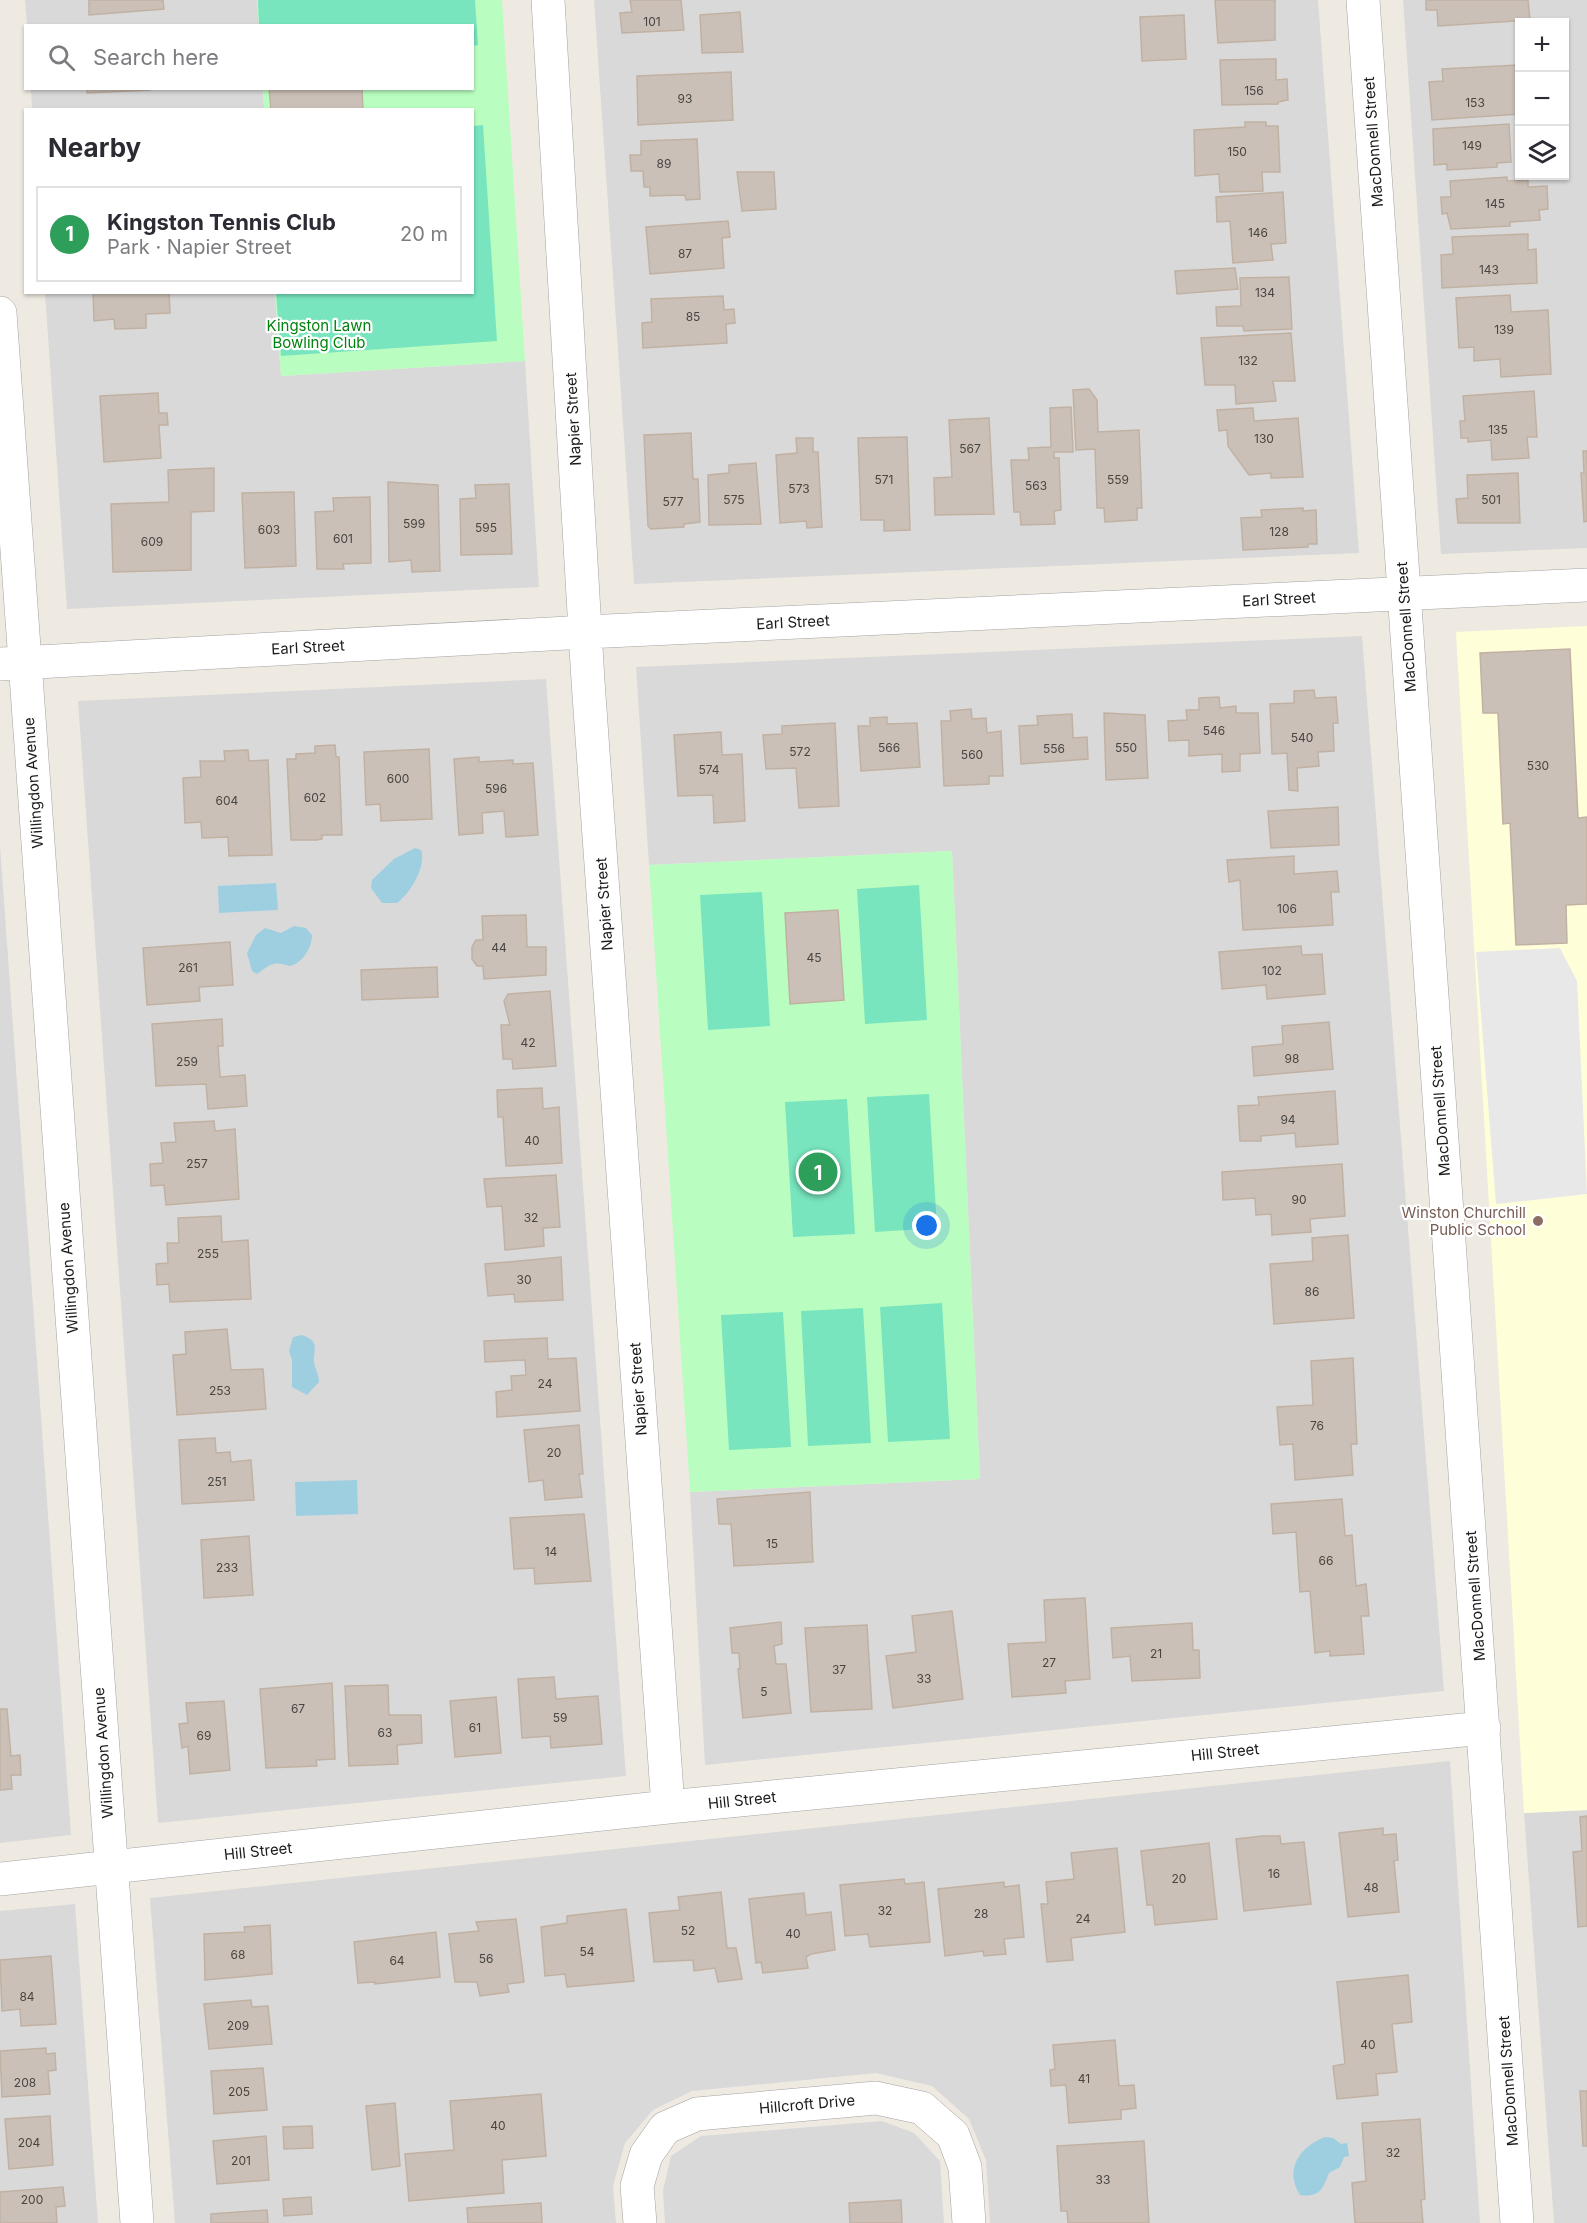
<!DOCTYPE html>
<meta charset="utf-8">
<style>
body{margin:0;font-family:Inter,sans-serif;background:#f7f7f7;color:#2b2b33}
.controls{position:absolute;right:18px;top:18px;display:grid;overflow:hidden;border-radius:0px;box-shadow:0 2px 4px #0004}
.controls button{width:54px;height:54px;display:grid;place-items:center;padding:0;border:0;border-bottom:2px solid #e1e1e2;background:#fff;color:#2b2b33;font:30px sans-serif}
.you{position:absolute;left:927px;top:1226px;width:21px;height:21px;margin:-15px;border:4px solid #fff;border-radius:50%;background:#1a73e8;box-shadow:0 0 0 9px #1a73e833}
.badge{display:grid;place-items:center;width:39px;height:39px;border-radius:50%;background:#0f766e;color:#fff;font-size:20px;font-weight:700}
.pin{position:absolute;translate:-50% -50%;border:3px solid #fff;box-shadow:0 2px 6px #0006}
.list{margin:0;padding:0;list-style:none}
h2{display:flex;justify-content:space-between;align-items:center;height:78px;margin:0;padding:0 24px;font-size:26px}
h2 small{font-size:20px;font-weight:400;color:#7c7c81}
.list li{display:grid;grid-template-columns:39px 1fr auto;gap:18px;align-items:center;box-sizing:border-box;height:96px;margin:0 12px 12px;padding:0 12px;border:2px solid #e1e1e2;border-radius:0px}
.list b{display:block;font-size:22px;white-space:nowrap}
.list p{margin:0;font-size:20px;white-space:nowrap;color:#7c7c81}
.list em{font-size:20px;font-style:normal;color:#7c7c81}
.icon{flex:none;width:33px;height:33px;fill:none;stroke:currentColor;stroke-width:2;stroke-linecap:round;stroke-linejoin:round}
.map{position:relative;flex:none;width:1587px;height:2223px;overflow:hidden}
.search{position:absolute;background:#fff;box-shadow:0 2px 4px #0004;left:24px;top:24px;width:450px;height:66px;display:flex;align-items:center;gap:15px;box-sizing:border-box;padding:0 21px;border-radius:0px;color:#7c7c81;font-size:22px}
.panel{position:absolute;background:#fff;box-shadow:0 2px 4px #0004;left:24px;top:108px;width:450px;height:186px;border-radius:0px}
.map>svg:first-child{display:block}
.residential{fill:#dad9d9;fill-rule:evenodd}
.education{fill:#feffd9}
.park{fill:#b9fec0}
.pitch{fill:#78e5be}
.parking{fill:#e8e8e8}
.water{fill:#9dcfe0}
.building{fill:#cbc0b7;stroke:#c1b1a2;stroke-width:1.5}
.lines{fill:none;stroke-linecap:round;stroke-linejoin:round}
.minor-casing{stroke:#a3a3a3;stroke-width:34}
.minor{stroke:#fff;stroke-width:33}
.education-dot{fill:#8d6e63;stroke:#fff;stroke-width:2}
.labels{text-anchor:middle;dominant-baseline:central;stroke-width:4.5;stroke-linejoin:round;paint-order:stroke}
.number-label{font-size:12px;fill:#484543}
.street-label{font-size:15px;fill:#1c1c1c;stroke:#fff}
.park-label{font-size:15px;fill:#038211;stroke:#fff}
.education-label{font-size:15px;fill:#785e54;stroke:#fff;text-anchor:end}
</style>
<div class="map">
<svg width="1587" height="2223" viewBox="0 0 1587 2223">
<rect width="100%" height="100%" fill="#efeae1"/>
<!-- residential -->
<path class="residential" d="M25,0H257L259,25H27Z
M594,0H1318L1359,553L634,584Z
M1403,0H1587V548L1441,554ZM1520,22H1564V176H1520Z
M31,89H263L264,109H32Z
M45,293H275L281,376L525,361L539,587L67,609Z
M1362,636L1444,1691L705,1765L690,1492L980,1479L952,851L649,865L636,667Z
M546,679L626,1776L158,1823L78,701Z
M0,845L71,1835L0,1843Z
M1450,1761L1480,2223H990L986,2160L969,2119L932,2086L876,2073L692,2091L653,2110L625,2143L613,2186L616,2223H175L150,1898Z
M1587,1810V2223H1554L1524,1813Z
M75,1904L98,2223H0V1911Z
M882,2121L914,2133L940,2161L944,2223H665L663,2191L671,2156L701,2136Z"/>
<!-- education -->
<path class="education" d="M1587,626V1810L1524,1813L1456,632Z"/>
<!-- park -->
<path class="park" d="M257,0H502L525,361L281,376L275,293L472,292V110L264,109L263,89L472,88V26L259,25Z
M952,851L980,1479L690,1492L649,865Z"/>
<!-- pitch -->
<path class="pitch" d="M258,0H475L478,45L473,46L472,26L259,25Z
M483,125L497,341L281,356L276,293L472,292L473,126Z
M919,885L927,1020L865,1024L857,889Z
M762,892L770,1026L708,1030L700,895Z
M929,1094L937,1228L875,1232L867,1097Z
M847,1099L855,1234L793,1237L785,1102Z
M942,1303L950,1439L888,1442L880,1307Z
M863,1308L871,1443L808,1446L801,1311Z
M783,1312L791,1447L729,1450L721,1315Z"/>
<!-- parking -->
<path class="parking" d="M1560,948L1577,981L1587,1194L1496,1204L1476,952Z"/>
<!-- water -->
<path class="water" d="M415,848L421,850C427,865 410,894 397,903H382L371,888L372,880L394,859Z
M276,883L278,910L219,913L218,886Z
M294,926L306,928L312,935C312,947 303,963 290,966C272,960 270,965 257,974L252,971L247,953L256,935L265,928L281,933Z
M302,1335C321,1342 313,1349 314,1362C315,1369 319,1374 319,1382L307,1395L292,1387V1360L289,1351L293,1337Z
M357,1480L358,1514L296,1516L295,1482Z
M1325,2137L1333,2138L1341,2144L1347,2143L1349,2156L1344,2157L1340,2167L1329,2173C1323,2188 1320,2198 1300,2195C1284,2170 1299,2147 1325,2137Z"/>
<!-- building -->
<path class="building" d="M89,0H163L164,9L89,15Z
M630,0H681L684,30L622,33L620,13L632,12Z
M1215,0H1275V40L1218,43Z
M1426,0H1528L1530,20L1438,26L1437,10H1426Z
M740,12L743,52L702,53L700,15Z
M1184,15L1186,59L1142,61L1140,17Z
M1276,59V80L1287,79L1288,100L1278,102V104L1222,105L1220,60Z
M1518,65L1520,114L1432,120L1429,82L1443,81L1442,69Z
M731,72L733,120L638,125L637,76Z
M87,88H150V90L87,93Z
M269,88H362L363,110H271Z
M1245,122H1266V126H1278L1280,172H1262L1263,191L1220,192L1219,174L1195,176L1194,130L1245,127Z
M1509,124L1511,162L1497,163V167L1447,170V164L1434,165L1433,129Z
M697,139L700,199L686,200L685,195L650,196V187H644L643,171H631L630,155H641V141Z
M737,172H774L776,209L742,211Z
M1507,177V181L1528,180V187L1547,186L1548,209L1539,210L1540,220L1510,222V226L1451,229L1447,213L1442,214L1441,197H1451L1450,181Z
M1283,192L1286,243L1271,244L1273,260L1233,263L1230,221L1217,222L1216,197Z
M728,221L730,237L722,238L724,268L650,274L646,227Z
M1528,234V250L1536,249L1537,283L1442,288L1441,255L1453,254L1452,237Z
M1235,268L1238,289L1177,294L1175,271Z
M1289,277L1292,329L1244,331L1243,326H1217L1216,307L1241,306L1240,278Z
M93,292H169L170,313L146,314V328L115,329L114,319L94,321Z
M1510,295L1511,312L1548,310L1551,374L1501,377L1500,359L1474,361V347L1459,348L1456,298Z
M723,296L724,310L734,309L735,323L726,324L727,343L643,348L642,323L652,322L651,299Z
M1291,333L1295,381H1273L1276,401L1236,404L1235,385H1205L1201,338Z
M1089,389L1097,400L1098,432L1139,430L1142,508H1137V520L1105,522L1104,508H1097L1095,449L1076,450L1073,390Z
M1534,391L1537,437H1527L1529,458L1492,460L1491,440L1468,442V438H1461L1460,421H1465L1463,396Z
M158,393L159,413H167L168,425H159L161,458L104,462L100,396Z
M1071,407L1073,452H1054V458H1059L1061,510L1054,511L1055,524L1021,525L1020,512H1014L1011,460H1029L1028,448L1051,447L1050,408Z
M1253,408L1254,421L1298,418L1303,477L1271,478V473L1249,475L1228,446L1227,430L1219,431L1217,410Z
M989,418L994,514L935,515L934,478L952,477L949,420Z
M691,433L693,479H698L700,522L684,524V527L651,529L648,526L644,435Z
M907,437L910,530L884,531V520H861L858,438Z
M796,438H813V452H818L822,527L807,528L806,521L780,523L776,455L797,453Z
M1583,451H1587V521L1584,522L1581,473H1584Z
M756,463L761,524L709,525L708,475L729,473V465Z
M214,468V511L191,512V570L113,572L111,504L169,502L168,470Z
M1518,473L1520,523H1458L1456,499L1468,498L1467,475Z
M388,482L438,485L440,571L412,572L411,560L389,562Z
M509,484L512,554L461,555L460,499L476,498L475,485Z
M294,492L296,566L245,568L242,493Z
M370,497L371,563L343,564L344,569H317L315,512L334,511L333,498Z
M1303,508V511L1316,510L1317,544H1308V547L1243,550L1241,518L1262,517L1261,510Z
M1570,649L1578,818L1587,817V904L1566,905L1567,943L1516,945L1510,823L1503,824L1498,713H1483L1480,653Z
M1314,690L1315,698L1336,697L1338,723H1333L1334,751L1318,752L1319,766L1297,768L1298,791L1289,790L1287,753L1272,754L1270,704L1294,703V691Z
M1219,697L1220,708L1236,706V713H1258L1260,753L1240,754V771L1222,772V754L1189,756V740L1169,741L1168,721L1187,720L1186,710H1199V698Z
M971,709L972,719L986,718L987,733L1001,731L1003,776H989V784L944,786L941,721H951L950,711Z
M1104,713L1145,715L1148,778L1106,780Z
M1072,714L1073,738L1087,737L1088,759L1021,764L1019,726L1038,725L1037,716Z
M887,717V724L917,723L920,767L861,771L858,726H870V718Z
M835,723L839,806L799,808L796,768L766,769L763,735L782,734V726Z
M721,732L722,755L742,754L745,821L714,823L713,795L678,796L674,735Z
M335,745L336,757H339L342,835H322V839L317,840H291L287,759H296V754L315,753V746Z
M429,749L432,819L381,821L380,804L366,805L364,752Z
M248,750L249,761L268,760L272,855L229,856L228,837L202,838L201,822L185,823L183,778L201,777L200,761H225L224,751Z
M479,757V762L513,760V764L533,763L538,835L506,837L504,811L482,813L483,833L459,835L454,759Z
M1338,807L1339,845L1271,848L1268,811Z
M1294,856V874L1337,871L1339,892H1331L1333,925L1243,930L1240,880L1229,882L1227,860Z
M838,910L844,1000L790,1004L785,913Z
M526,915L527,947H546V975L484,979L483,966H477L472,959V947L476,940H483L482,916Z
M230,942L233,985L199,987L200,1001L147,1005L143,948Z
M1301,946L1302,955L1322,954L1325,994L1267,999L1266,985L1222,989L1219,952Z
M437,967L438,997L362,1000L361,970Z
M550,991L556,1066L513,1069L512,1059H503L501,1025H510L504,1001L508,994Z
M222,1019L223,1046H218L220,1077L245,1075L247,1106L208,1109L206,1084L156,1086L152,1024Z
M1329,1022L1333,1069L1254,1076L1252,1047L1283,1044L1282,1026Z
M542,1088L543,1109L559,1107L562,1163L506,1166L503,1117H498L497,1090Z
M1335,1091L1338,1144L1296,1147L1295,1133L1261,1136V1141H1240L1238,1106L1259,1105L1258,1097Z
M214,1121L215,1131L235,1129L239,1199L166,1205L164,1185L151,1186L150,1164L163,1163L161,1143L176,1142L174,1123Z
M1342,1164L1345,1216L1310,1219L1311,1232L1272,1235L1271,1214L1256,1215L1255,1198L1223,1200L1222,1172Z
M556,1175L560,1227L543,1228L544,1246L505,1250L502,1206L487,1207L484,1179Z
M221,1216L222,1242L248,1240L251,1299L170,1302L169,1284L157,1285L156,1264L168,1263L167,1243H179L178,1218Z
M1348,1235L1354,1318L1274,1324L1270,1264L1313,1261L1312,1238Z
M561,1257L563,1300L515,1302L514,1294L488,1296L485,1264Z
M227,1329L231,1370L263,1369L266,1409L177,1415L173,1355L186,1354L185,1332Z
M547,1338L548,1359L576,1358L580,1411L497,1417L496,1392L512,1390L511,1376L526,1375L525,1360L485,1362L484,1341Z
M1353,1358L1357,1444H1351L1353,1475L1295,1480L1293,1444L1280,1445L1277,1407L1313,1405L1311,1361Z
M579,1425L583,1474H579L582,1497L545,1500L543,1480L529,1482L524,1430Z
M215,1438L216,1453L230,1452L231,1462L251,1460L254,1500L182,1504L179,1440Z
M810,1492L813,1562L734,1566L731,1524H719L717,1499Z
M1342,1499L1345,1536L1352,1535L1356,1586L1366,1584L1369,1616H1361L1364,1654L1330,1656V1651L1315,1653L1310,1591L1300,1592L1296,1532L1273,1534L1271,1504Z
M584,1514L591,1581L535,1584L534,1568L514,1569L510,1518Z
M249,1536L253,1595L204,1598L201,1540Z
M1085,1598L1090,1679L1065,1681L1066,1693L1012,1697L1008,1644L1046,1642L1044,1600Z
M952,1611L963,1699L893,1708L886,1656L916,1652L912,1616Z
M781,1622L782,1644L774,1646L776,1664H786L791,1713L743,1718L738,1669H740L739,1653H732L730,1628Z
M1192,1623L1193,1650H1199L1200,1678L1132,1681L1130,1656L1113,1658L1111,1628Z
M867,1625L872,1709L811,1712L805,1628Z
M554,1677L556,1699L598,1696L602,1744L551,1748L550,1736L522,1738L518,1679Z
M332,1683L335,1759L316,1760L317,1766L266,1768L260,1689Z
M388,1685L389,1715H421L422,1743L397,1745L398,1764L349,1766L345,1686Z
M496,1697L501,1753L455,1757L450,1701Z
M224,1701L230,1770L190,1774L188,1746L182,1748L179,1724L188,1723L186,1703Z
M0,1709H7L11,1756L20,1755L21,1775H11L12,1789L0,1790Z
M1587,1816V1926L1578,1927L1573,1852L1582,1851L1580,1817Z
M1383,1828V1835L1396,1834L1398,1860L1394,1861L1399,1912L1348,1917L1339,1833Z
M1263,1836H1280L1281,1844L1304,1842L1311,1904L1244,1911L1236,1839Z
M1209,1843L1217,1919L1155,1925L1153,1905H1147L1141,1851Z
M1117,1848L1125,1932L1071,1938L1073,1960L1047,1962L1041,1904H1048L1046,1882L1074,1879L1071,1853Z
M904,1879L905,1884L924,1882L930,1942L870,1947L868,1934L845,1936L840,1885Z
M1004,1882V1887L1019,1885L1024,1937L1004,1939L1006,1954L984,1956L983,1951L945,1956L938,1889Z
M721,1892L727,1948H736L742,1979L718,1982L715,1968L694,1971L693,1960L654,1962L649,1913L680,1910L678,1897Z
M804,1893L806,1915L831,1912L835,1950L811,1954L806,1957L808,1968L763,1973L761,1962L756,1963L749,1899Z
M626,1909L634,1981L567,1987L565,1974L545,1976L541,1927L567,1923V1916Z
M516,1919L524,1982L507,1984L509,1992L480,1996L477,1982H455L449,1934L479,1931L476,1922Z
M270,1925L272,1974L205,1980L204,1934L245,1932L244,1927Z
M436,1932L440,1977L375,1984V1982L358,1983L354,1942Z
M51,1956L56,2024L21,2026L20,2009L2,2011L0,1960Z
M1408,1975L1412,2022L1392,2024L1397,2072L1376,2074L1378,2095L1337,2099L1333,2066L1345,2064L1337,1982Z
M251,2000L252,2007L268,2006L272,2044L209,2049L204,2004Z
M1115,2040L1119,2086L1134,2085L1136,2108L1121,2110V2119L1069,2123L1066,2085L1051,2086L1050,2070L1055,2069L1053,2045Z
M46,2048V2054L55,2053L56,2070L48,2071L50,2094L2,2097L0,2051Z
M263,2068L267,2110L214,2114L211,2071Z
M1580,2091H1587V2146H1583Z
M541,2094L546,2156L502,2160L504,2193L409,2201L405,2154L454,2150L450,2101Z
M395,2103L400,2166L372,2170L366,2106Z
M50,2116L53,2165L9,2169L5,2119Z
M1420,2119L1425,2199L1421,2200L1423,2223H1355L1352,2183L1366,2181L1362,2123Z
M312,2126L313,2148L284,2149L283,2127Z
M266,2136L269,2180L217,2184L213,2141Z
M1144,2141L1149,2223H1068L1067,2211H1061L1057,2146Z
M63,2187L65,2206L56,2207L57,2223H0V2192Z
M311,2197L312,2214L284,2216L283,2199Z
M901,2200L902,2223H850L849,2203Z
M541,2203L542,2223H468L467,2208Z
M267,2210L268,2223H211V2214Z"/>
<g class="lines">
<!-- minor casing -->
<g class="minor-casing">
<path id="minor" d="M548,0L588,681L668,1807
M1363,0L1517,2223
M0,313L137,2223
M0,664L586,632L1587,585
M0,1879L668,1807L1484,1728
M640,2223L637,2186L646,2155L665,2128L697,2114L876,2098L922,2108L953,2135L965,2167L969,2223"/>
</g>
<!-- minor -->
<use href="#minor" class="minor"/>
</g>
<!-- markers -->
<circle class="education-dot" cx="1538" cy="1221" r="6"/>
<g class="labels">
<!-- number labels -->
<g class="number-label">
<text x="652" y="21">101</text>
<text x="1254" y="90">156</text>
<text x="685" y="98">93</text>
<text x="1475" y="102">153</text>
<text x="1472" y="145">149</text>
<text x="1237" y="151">150</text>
<text x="664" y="163">89</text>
<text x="1495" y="203">145</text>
<text x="1258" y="232">146</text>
<text x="685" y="253">87</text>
<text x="1489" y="269">143</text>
<text x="1265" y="292">134</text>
<text x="693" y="316">85</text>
<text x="1504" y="329">139</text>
<text x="1248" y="360">132</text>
<text x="1498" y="429">135</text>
<text x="1264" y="438">130</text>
<text x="970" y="448">567</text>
<text x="884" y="479">571</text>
<text x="1118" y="479">559</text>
<text x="1036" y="485">563</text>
<text x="799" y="488">573</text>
<text x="734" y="499">575</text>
<text x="1491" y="499">501</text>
<text x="673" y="501">577</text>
<text x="414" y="523">599</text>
<text x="486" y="527">595</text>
<text x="269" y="529">603</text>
<text x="1279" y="531">128</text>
<text x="343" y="538">601</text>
<text x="152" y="541">609</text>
<text x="1214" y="730">546</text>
<text x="1302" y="737">540</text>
<text x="889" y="747">566</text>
<text x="1126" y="747">550</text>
<text x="1054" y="748">556</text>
<text x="800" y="751">572</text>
<text x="972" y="754">560</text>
<text x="1538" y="765">530</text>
<text x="709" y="769">574</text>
<text x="398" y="778">600</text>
<text x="496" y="788">596</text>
<text x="315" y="797">602</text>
<text x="227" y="800">604</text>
<text x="1287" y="908">106</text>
<text x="499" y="947">44</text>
<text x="814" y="957">45</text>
<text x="188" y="967">261</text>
<text x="1272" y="970">102</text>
<text x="528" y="1042">42</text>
<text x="1292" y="1058">98</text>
<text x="187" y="1061">259</text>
<text x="1288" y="1119">94</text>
<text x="532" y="1140">40</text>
<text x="197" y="1163">257</text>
<text x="1299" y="1199">90</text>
<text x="531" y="1217">32</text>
<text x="208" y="1253">255</text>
<text x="524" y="1279">30</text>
<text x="1312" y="1291">86</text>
<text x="545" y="1383">24</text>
<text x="220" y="1390">253</text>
<text x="1317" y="1425">76</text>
<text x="554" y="1452">20</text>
<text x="217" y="1481">251</text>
<text x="772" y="1543">15</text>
<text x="551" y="1551">14</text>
<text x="1326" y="1560">66</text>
<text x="227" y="1567">233</text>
<text x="1156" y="1653">21</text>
<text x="1049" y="1662">27</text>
<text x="839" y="1669">37</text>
<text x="924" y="1678">33</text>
<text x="764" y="1691">5</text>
<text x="298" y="1708">67</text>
<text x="560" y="1717">59</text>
<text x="475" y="1727">61</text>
<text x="385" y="1732">63</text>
<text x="204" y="1735">69</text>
<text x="1274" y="1873">16</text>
<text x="1179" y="1878">20</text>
<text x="1371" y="1887">48</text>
<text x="885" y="1910">32</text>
<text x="981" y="1913">28</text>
<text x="1083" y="1918">24</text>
<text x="688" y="1930">52</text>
<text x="793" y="1933">40</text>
<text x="587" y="1951">54</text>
<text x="238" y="1954">68</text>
<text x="486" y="1958">56</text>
<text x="397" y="1960">64</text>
<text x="27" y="1996">84</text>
<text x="238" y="2025">209</text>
<text x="1368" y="2044">40</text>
<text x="1084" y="2078">41</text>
<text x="25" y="2082">208</text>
<text x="239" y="2091">205</text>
<text x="498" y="2125">40</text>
<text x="29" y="2142">204</text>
<text x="1393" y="2152">32</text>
<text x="241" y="2160">201</text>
<text x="1103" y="2179">33</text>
<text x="32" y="2199">200</text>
</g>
<!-- street labels -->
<g class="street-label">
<text transform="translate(1373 142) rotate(-94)">MacDonnell Street</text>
<text transform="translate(573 419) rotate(-93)">Napier Street</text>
<text transform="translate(1279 599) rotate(-3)">Earl Street</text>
<text transform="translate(793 622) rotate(-3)">Earl Street</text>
<text transform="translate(1406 627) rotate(-94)">MacDonnell Street</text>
<text transform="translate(308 647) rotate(-3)">Earl Street</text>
<text transform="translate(33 783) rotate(-94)">Willingdon Avenue</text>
<text transform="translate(604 904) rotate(-94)">Napier Street</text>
<text transform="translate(1440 1111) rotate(-94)">MacDonnell Street</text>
<text transform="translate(68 1268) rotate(-94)">Willingdon Avenue</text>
<text transform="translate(638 1389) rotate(-94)">Napier Street</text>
<text transform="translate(1475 1596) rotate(-94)">MacDonnell Street</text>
<text transform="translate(1225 1752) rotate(-6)">Hill Street</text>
<text transform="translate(103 1753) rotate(-94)">Willingdon Avenue</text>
<text transform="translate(742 1800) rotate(-6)">Hill Street</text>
<text transform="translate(258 1851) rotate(-6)">Hill Street</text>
<text transform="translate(1508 2081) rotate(-94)">MacDonnell Street</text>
<text transform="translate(807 2104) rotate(-5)">Hillcroft Drive</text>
</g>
<!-- park labels -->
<g class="park-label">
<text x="319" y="325">Kingston Lawn<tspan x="319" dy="17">Bowling Club</tspan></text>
</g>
<!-- education labels -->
<g class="education-label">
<text x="1526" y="1212">Winston Churchill<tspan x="1526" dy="17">Public School</tspan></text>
</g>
</g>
</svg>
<div class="controls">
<button>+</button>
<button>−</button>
<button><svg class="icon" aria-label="layers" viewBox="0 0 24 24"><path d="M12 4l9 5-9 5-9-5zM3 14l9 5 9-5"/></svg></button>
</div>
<div class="you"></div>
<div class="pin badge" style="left:818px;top:1172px;background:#2e9e5b">1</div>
<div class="search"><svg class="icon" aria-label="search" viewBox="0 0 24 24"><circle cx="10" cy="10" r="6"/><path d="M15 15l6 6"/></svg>Search here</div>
<section class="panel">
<h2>Nearby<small></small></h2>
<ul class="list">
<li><span class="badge" style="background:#2e9e5b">1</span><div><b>Kingston Tennis Club</b><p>Park · Napier Street</p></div><em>20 m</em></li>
</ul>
</section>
</div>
